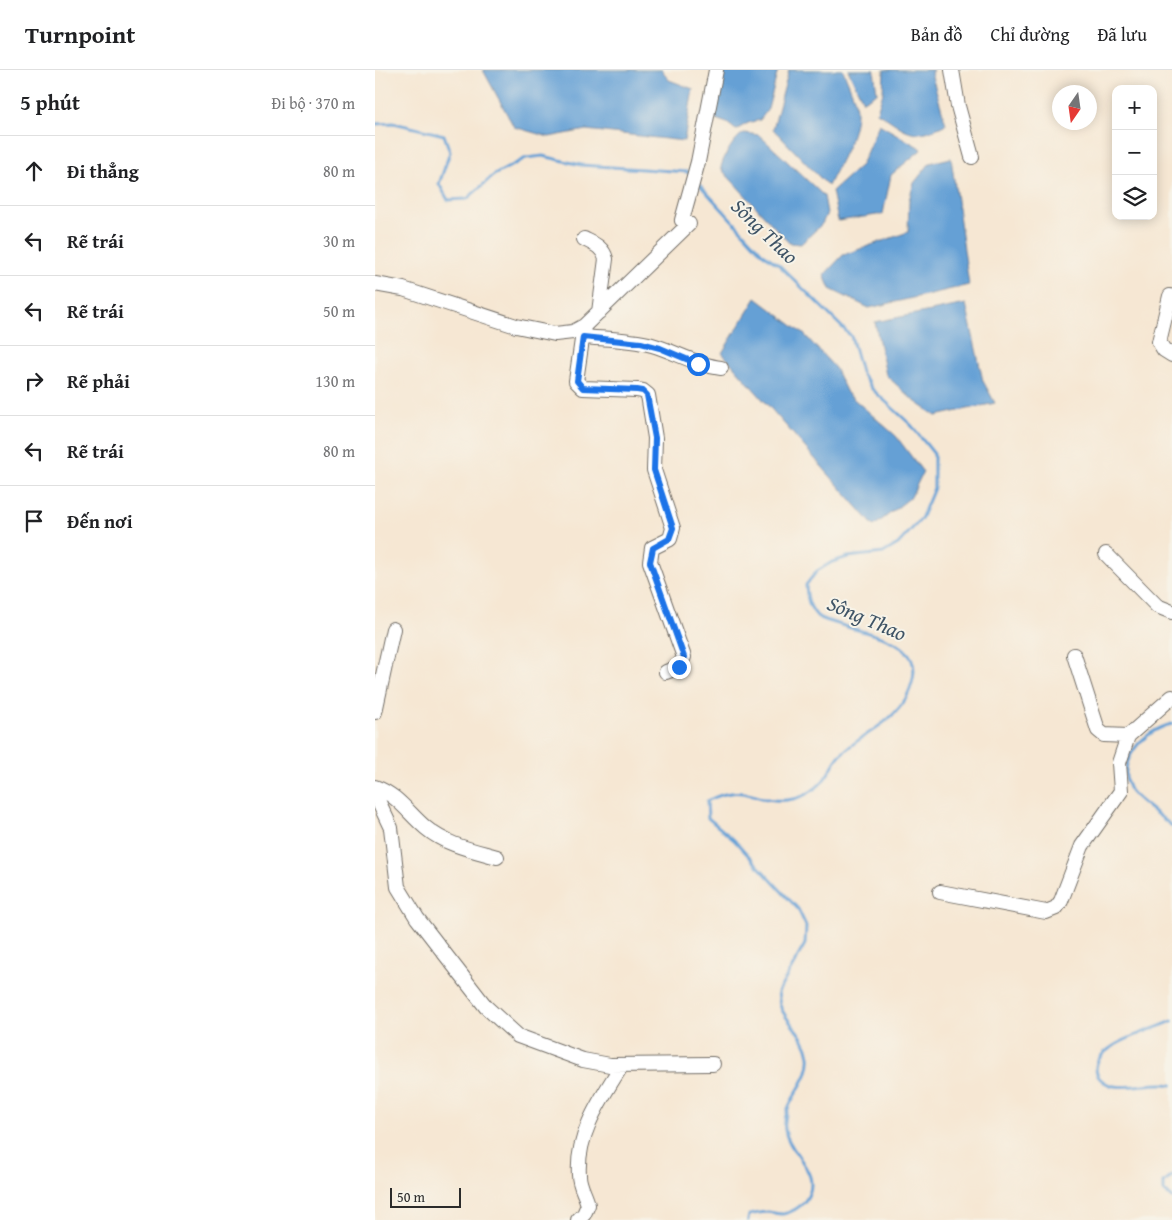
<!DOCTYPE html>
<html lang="vi">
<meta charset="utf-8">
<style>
body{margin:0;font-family:"Gentium Book Plus",serif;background:#f2f2f2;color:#202124}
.controls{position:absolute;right:15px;top:15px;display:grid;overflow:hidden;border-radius:10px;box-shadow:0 2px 12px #0003}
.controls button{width:45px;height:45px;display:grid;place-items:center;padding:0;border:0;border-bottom:1px solid #e0e0e0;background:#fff;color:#202124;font:25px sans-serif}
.compass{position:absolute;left:677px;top:15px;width:45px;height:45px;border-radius:50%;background:#fff;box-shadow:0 2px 12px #0003;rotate:193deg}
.scale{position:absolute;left:15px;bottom:12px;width:71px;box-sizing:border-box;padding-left:5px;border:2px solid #2b2b2b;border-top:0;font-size:14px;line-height:18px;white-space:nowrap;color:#2b2b2b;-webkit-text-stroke:4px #f7f3e8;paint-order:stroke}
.stop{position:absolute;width:15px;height:15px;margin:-11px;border:4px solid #1a73e8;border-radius:50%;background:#fff}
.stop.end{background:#1a73e8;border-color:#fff;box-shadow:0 1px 5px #0008}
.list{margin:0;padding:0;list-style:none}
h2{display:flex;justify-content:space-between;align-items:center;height:65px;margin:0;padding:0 20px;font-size:21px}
h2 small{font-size:16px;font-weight:400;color:#757577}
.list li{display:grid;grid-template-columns:32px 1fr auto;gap:15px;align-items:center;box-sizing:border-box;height:70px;padding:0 20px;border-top:1px solid #e0e0e0}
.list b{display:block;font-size:19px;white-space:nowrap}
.list em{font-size:16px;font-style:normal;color:#757577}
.icon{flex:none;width:28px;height:28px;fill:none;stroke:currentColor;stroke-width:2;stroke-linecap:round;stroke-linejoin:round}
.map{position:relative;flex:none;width:797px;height:1150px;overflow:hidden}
header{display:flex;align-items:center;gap:30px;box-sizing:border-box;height:70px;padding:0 25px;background:#fff;border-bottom:1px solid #e0e0e0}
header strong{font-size:24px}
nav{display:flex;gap:28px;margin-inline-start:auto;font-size:18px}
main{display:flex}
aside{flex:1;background:#fff}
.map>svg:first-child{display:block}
.water{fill:#65a0d5;stroke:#486680}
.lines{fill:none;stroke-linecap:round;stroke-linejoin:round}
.stream{stroke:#65a0d5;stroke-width:3}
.minor-casing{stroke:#726d66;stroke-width:16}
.minor{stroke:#fff;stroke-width:14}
.route{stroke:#1a73e8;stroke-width:6}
.labels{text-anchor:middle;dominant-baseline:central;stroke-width:4;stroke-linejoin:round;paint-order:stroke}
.water-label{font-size:21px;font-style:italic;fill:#3f5466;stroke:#f7f3e8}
</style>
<header>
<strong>Turnpoint</strong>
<nav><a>Bản đồ</a><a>Chỉ đường</a><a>Đã lưu</a></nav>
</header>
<main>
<aside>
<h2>5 phút<small>Đi bộ · 370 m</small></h2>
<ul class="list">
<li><svg class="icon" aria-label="ahead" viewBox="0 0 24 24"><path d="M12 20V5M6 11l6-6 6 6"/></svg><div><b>Đi thẳng</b></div><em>80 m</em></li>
<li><svg class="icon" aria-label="left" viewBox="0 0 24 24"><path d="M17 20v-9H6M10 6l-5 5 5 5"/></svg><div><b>Rẽ trái</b></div><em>30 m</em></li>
<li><svg class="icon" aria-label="left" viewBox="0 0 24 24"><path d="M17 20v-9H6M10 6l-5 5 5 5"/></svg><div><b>Rẽ trái</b></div><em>50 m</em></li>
<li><svg class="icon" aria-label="right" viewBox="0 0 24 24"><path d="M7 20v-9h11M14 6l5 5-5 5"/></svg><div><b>Rẽ phải</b></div><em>130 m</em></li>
<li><svg class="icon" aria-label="left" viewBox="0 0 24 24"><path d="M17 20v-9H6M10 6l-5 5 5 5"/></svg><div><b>Rẽ trái</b></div><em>80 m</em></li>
<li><svg class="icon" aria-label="arrive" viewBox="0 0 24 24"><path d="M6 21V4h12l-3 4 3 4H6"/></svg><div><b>Đến nơi</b></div></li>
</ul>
</aside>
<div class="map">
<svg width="797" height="1150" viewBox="0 0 797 1150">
<rect width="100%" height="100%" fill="#f7f3e8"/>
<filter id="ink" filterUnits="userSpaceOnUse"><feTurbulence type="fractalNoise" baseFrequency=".02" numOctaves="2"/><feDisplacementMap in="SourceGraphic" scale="10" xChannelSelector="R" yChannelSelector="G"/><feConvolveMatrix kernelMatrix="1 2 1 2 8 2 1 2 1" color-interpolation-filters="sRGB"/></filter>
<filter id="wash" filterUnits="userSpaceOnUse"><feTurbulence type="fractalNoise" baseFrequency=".0096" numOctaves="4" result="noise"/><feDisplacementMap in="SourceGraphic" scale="20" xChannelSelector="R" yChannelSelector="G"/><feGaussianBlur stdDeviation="1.12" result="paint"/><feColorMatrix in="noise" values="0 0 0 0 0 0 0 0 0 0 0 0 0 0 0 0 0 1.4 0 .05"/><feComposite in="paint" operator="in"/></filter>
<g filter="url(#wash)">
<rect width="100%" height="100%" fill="#f6e7d3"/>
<!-- water -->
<path class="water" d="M108,0H287L294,10L318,19L309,71L211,60L174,67L139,57Z
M351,0H403L393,39L385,50L373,53L361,60L352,53L338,48L345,12Z
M414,0H468C473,13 482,30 481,44C480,69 463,94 453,116L398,59Z
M473,0H499L502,23L488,31Z
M509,0H558L556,3L571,54C537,72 531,60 502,42L508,22Z
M504,54L547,79L516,105L508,144L463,151L457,121L486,95Z
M369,63L384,65L449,126L452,143L447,154L426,174L414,173L348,101L346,97C349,86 359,68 369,63Z
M576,88L594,215L494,238L455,219L449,205L468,185L533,162L534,130L539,113L555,93Z
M381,228L429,264L460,298L472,323L521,366L548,402L536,427L499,456L347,283Z
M591,234L608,311L620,333L561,346L538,330L511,305L500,252Z"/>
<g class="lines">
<!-- stream -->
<path class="stream" d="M0,54L19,53L69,65L75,82L64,114L73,130L92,129L119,105L151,88L168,86L206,95L313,102L316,106
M322,112L387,183L404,195L476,266L486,302L497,319L536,355L559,384V418L546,449L523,474L508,483L473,487L457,492L442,501L431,515C432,527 433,536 442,546C447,550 457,552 463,554C504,568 560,571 531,628C517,654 485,665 465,685C457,694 453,708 443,716C434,724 424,729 412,730C377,733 371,711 332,731L333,748L359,770L423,839L431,856L430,874L403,922C404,928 404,935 407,940C415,956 431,966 434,986C437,1013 406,1031 410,1060C414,1085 450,1103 430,1131C424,1138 418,1142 408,1144C403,1144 398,1143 393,1142C387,1142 380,1144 374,1145L373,1150
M797,654C769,660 740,691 755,720C759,728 789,749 797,756
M797,951C781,960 708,976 723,1006C726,1011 733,1015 739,1016C758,1019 781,1011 797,1015
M797,1106L789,1113V1121L797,1128"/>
</g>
</g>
<g filter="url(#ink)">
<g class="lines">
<!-- minor casing -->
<g class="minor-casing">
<path id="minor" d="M577,0L583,36L597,87
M209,169C219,174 228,177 231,189L224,242
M0,214L28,219L141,256L180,264L198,262L209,256L314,154L307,150L323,92L341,0
M795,226L784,272L789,280L797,285
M209,256L201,311L208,318L262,320L268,321L273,325L280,368L279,400L298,458L295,469L277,478L275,492L309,587L304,597L291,602
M208,267C231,269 255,269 277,275C301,282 321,295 346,298
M731,484L782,536L797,542
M699,585L723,660L729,665L753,666
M0,642L18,559
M0,717C23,725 33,743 51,758C71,775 97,780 122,787
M0,724L16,758L23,817L42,848L111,937L143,966L208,990L235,995L338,994
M565,822L671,842L681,838L686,831L707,776L746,721L744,693L753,666L797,627
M203,1150L209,1144L213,1135C211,1125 204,1116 204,1105C201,1064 226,1029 247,995"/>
</g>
<!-- minor -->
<use href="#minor" class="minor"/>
</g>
</g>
<g class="lines" filter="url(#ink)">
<!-- route -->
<path class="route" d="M304,597L309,587L275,492L278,478L294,469L298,458L279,400L280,368L272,325L268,321L262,320L208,318L202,311L208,267L266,273L285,278L323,294"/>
</g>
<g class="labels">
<!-- water labels -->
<g class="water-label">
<text transform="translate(390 161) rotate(44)">Sông Thao</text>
<text transform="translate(492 548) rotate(23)">Sông Thao</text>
</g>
</g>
</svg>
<div class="controls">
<button>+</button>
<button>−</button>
<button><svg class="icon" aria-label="layers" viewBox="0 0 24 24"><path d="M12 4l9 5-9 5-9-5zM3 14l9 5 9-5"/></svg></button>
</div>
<svg class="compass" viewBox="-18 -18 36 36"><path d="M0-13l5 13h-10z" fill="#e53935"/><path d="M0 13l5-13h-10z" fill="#757577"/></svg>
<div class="scale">50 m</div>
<div class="stop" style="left:323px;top:294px"></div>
<div class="stop end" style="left:304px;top:597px"></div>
</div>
</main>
